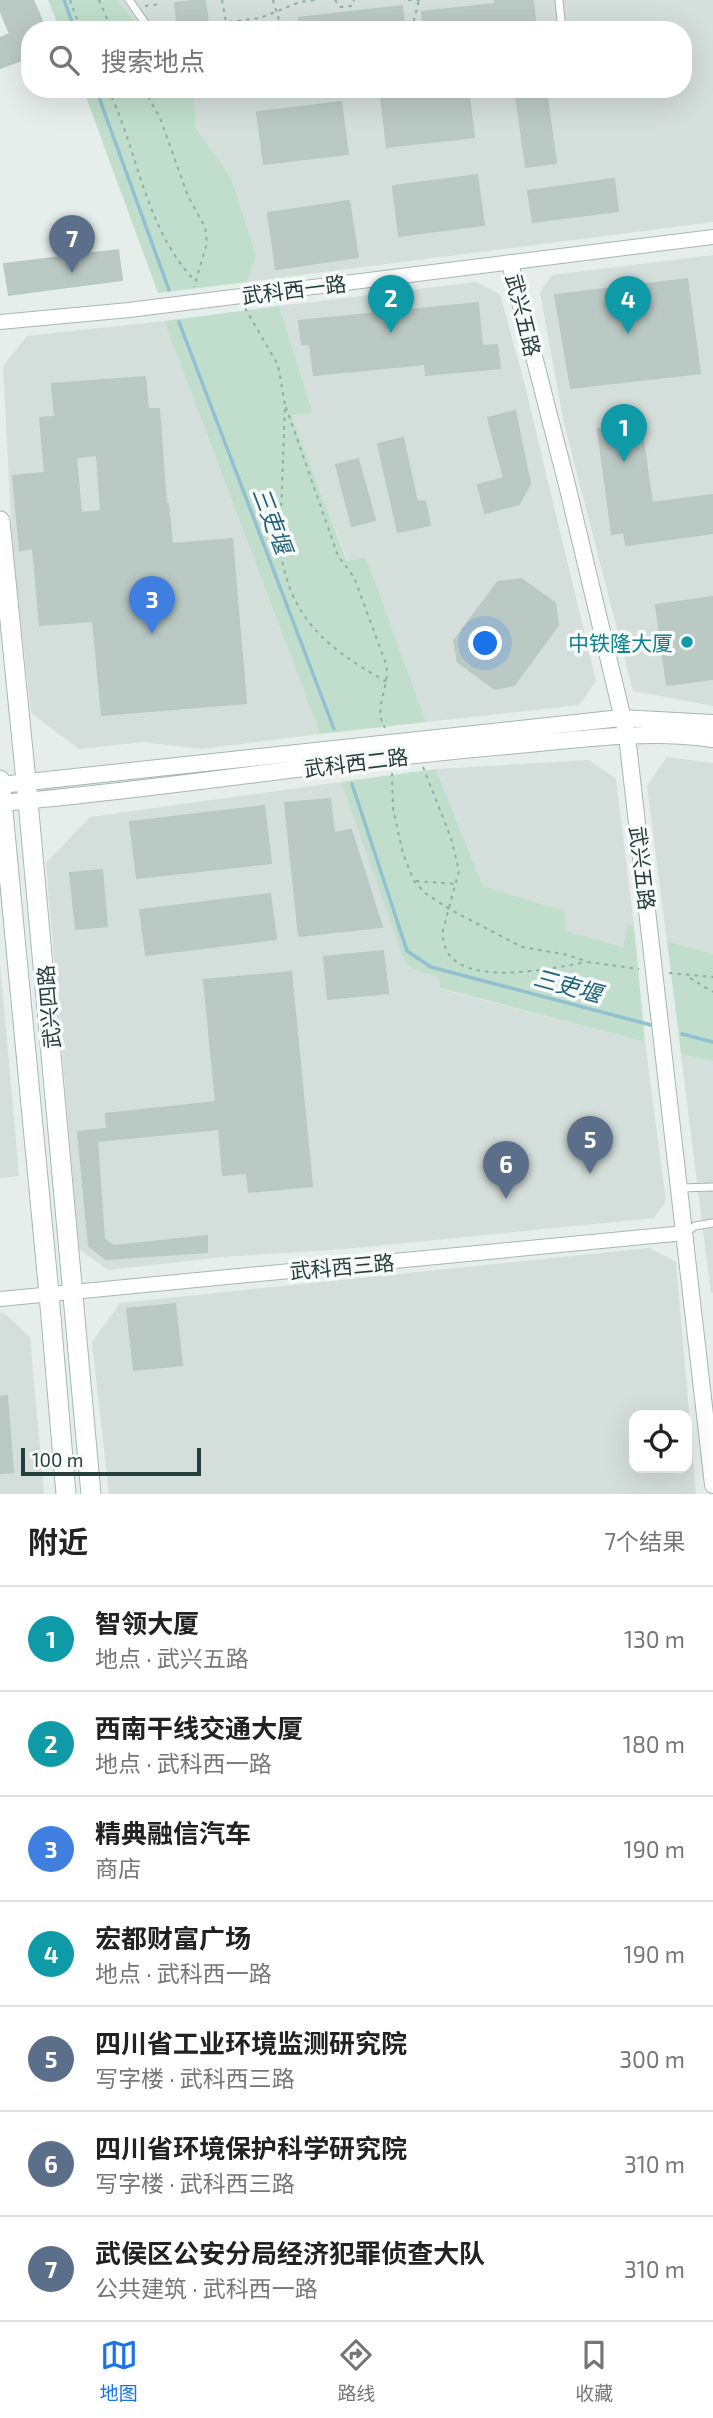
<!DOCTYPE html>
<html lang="zh">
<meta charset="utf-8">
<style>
body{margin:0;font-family:"Exo 2","Noto Sans SC",sans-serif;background:#f6f6f6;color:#222}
.controls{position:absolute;right:21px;bottom:21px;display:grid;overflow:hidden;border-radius:14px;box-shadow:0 7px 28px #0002}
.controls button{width:63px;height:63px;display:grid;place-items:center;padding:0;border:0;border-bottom:2px solid #e0e0e0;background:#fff;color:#222;font:35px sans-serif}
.scale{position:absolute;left:21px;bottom:18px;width:180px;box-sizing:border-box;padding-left:7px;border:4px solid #25403b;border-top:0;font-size:19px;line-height:24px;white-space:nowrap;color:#25403b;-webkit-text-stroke:5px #f7faf9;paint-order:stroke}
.you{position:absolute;left:486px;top:644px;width:24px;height:24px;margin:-18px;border:5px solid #fff;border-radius:50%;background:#1a73e8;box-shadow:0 0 0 10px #1a73e833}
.badge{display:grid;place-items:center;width:46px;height:46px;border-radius:50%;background:#1a73e8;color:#fff;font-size:23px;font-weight:700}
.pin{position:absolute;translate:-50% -58px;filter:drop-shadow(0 2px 4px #0008)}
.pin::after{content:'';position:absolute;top:37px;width:24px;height:21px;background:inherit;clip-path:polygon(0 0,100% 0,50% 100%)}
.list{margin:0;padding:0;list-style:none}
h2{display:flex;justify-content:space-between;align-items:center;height:91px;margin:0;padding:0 28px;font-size:30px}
h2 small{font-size:23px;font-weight:400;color:#767676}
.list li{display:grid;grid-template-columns:46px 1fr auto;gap:21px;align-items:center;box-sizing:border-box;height:105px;padding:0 28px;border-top:2px solid #e0e0e0}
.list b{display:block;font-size:26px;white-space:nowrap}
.list p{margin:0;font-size:23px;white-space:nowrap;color:#767676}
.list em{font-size:23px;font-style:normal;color:#767676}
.icon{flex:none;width:38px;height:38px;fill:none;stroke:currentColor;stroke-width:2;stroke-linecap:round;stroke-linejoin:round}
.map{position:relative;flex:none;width:713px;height:1494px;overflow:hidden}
.search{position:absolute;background:#fff;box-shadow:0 7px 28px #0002;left:21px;right:21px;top:21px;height:77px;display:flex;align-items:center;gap:18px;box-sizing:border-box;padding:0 24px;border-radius:28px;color:#767676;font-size:26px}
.sheet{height:826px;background:#fff}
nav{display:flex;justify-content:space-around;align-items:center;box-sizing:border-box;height:98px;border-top:2px solid #e0e0e0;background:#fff;font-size:19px;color:#767676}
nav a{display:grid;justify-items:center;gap:4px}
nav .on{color:#1a73e8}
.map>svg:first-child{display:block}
.built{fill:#d4deda;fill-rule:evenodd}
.green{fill:#c0decb}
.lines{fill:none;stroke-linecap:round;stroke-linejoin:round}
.stream{stroke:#91c1d0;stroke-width:3.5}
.building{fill:#bbc9c5;stroke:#b8c8c3;stroke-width:2;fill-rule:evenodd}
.service-casing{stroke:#a8b6b3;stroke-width:9}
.minor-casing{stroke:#a8b6b3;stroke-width:16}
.tertiary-casing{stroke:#a8b6b3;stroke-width:18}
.secondary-casing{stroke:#a5bab4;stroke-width:21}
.path{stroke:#88b0a7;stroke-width:2;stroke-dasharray:3.5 5;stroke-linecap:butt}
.service{stroke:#fff;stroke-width:7}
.minor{stroke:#fff;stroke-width:14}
.tertiary{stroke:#fff;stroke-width:16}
.secondary{stroke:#fff;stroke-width:19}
.culture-dot{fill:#0f9aa8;stroke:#f7faf9;stroke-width:2.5}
.labels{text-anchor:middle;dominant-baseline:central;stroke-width:7;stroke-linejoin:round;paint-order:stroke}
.street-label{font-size:21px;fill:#25403b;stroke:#f7faf9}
.culture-label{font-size:21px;fill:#0d838f;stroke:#f7faf9;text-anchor:end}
.water-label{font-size:23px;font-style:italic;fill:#21637a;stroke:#f7faf9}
</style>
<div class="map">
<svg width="713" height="1494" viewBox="0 0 713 1494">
<rect width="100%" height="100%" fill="#e6eeeb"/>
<!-- built -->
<path class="built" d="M117,0H713V222L247,282L256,254L231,177L196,128L194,97L188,89H683V30H141Z
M713,255V706L633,691L563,419L540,292L552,275Z
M476,282L500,294L525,386L596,681L579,705L426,722L366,557L348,561L290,414L313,412L279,306Z
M164,321L242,528L320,734L201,749L143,742L79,749L31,713L13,555L3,366L27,336Z
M667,757L713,763V954L667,941L647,786Z
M589,760L616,779L634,926L627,924L623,947L566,931L563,911L483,886L436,769Z
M341,782L404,961L412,969L439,977L441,989L645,1042L666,1202L654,1218L344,1249L222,1257L108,1270L79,1249L46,863L90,817Z
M0,963L19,1176L0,1178Z
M681,1054L713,1061V1293H711Z
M649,1248L676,1262L696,1494H109L92,1342L120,1303ZM634,1415H687V1468H634Z
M0,1313H4L30,1337L44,1494H0Z"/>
<!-- green -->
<path class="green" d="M48,0H117L141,30H60Z
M83,89H188L194,97L196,128L231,177L256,255L247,282L158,293Z
M279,306L313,413L291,415L347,561L366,557L426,722L320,734L164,321Z
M436,769L483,886L564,911L566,931L623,947L627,924L634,926L645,1042L440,988L439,977L412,969L404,961L341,782Z
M667,941L713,954V1061L681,1054Z"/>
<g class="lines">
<!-- stream -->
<path class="stream" d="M64,0L75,30
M96,89L169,290
M179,322L334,729
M352,784L407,951L431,967L651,1025
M682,1034L713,1042"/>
</g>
<!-- building -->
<path class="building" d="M0,0H33L46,30H30V57L0,68V38L10,34L0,10Z
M205,0L209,30H178L175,3Z
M495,0H533L536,30H424L422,12L495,4Z
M402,6L405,30H300L299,18Z
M443,89H468L474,137L387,147L381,96Z
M546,91L556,163L526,167L516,95Z
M341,102L348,154L264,164L257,112Z
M477,175L484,225L399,236L393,186Z
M614,179L618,211L533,222L528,191Z
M349,201L358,257L276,269L268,213Z
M118,250L122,280L9,295L4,264Z
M687,279L700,373L571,388L555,295Z
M478,303L482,346L497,345L500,368L426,375L425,364L314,375L310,344H302L299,321Z
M145,377L148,409H159L166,504H168L172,544L232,539L246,703L102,715L93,621L40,625L33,548L20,550L13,476L45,473L40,418L55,417L52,384ZM97,455L101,511L81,513L76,457Z
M515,411L530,484L519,504L485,513L478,485L504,478L488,418Z
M632,425L633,434L642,433L652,503L713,495V533L626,545L624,532L612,534L598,429Z
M403,438L417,502L425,501L430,525L398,532L378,444Z
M358,459L375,520L352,526L336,465Z
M521,579L555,603L558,625L514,685L495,689L458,662L454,641L498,582Z
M713,597V679L667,685L656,605Z
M330,799L334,833L351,830L382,927L299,936L285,803Z
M264,806L271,863L137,878L130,822Z
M102,870L107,926L76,929L70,873Z
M270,894L276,939L146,955L140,910Z
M383,951L388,993L328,999L324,957Z
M291,972L312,1186L249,1192L247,1173L223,1175L219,1129L97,1141L104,1239L113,1246L207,1236V1252L106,1259L89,1246L78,1132L107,1129L106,1114L216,1102L204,980Z
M175,1304L182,1365L134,1370L127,1309Z
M7,1396L13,1472L0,1473V1397Z"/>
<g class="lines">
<!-- service casing -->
<g class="service-casing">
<path id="service" d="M129,0L150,30
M559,0L562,30
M201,89H209
M681,1188L713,1187
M685,1233L695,1226L713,1223"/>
</g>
<!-- minor casing -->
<g class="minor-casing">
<path id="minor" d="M0,322L129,310L713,237
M0,1299L685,1233"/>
</g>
<!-- tertiary casing -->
<g class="tertiary-casing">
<path id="tertiary" d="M510,263L567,485L627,736L713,1485
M0,785L621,718L713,723
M0,803C169,789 337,760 507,746C575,740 645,729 713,739"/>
</g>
<!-- secondary casing -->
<g class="secondary-casing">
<path id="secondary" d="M0,521L28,801L91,1494
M0,780L49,1294L66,1494"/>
</g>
<!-- path -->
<path class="path" d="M70,0L81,30
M99,0L112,30
M222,0L226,22L260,18L300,2L315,0
M273,0L282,30
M335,0L340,7L352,6L354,0
M408,0H422
M145,6L162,4
M415,30L414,20L419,0
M108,89C139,153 144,227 195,281
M144,89L160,118L188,196L205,227L207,243L194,287
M245,308L278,365L285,405L280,542C286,616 326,648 387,682
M286,407L338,556L354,577L386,664C391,686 372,708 385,728
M423,767L451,838L459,871L443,930C439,995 551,968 587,962
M392,773L393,808L403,854L414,881L425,893L449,909L522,947L568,955L588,962L639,969
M416,881L455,884
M669,973L713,977
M690,978L713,992"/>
<!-- service -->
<use href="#service" class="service"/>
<!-- minor -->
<use href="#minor" class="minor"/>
<!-- tertiary -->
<use href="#tertiary" class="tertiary"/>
<!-- secondary -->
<use href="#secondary" class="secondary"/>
</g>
<!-- markers -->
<circle class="culture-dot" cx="687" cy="642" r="7"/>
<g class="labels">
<!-- street labels -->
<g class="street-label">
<text transform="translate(294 289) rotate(-7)">武科西一路</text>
<text transform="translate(524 315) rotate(76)">武兴五路</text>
<text transform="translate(356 762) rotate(-7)">武科西二路</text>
<text transform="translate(643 868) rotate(83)">武兴五路</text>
<text transform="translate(48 1007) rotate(-95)">武兴四路</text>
<text transform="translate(342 1266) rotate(-5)">武科西三路</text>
</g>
<!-- culture labels -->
<g class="culture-label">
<text x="673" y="642">中铁隆大厦</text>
</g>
<!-- water labels -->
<g class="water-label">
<text transform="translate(273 520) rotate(69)">三吏堰</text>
<text transform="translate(568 985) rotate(15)">三吏堰</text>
</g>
</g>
</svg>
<div class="controls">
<button><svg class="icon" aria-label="locate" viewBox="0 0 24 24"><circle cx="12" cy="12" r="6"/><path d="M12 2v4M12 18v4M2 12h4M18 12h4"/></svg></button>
</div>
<div class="scale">100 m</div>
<div class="you"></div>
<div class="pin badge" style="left:624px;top:462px;background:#0f9aa8">1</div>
<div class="pin badge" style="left:391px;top:333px;background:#0f9aa8">2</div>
<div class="pin badge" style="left:152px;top:634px;background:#3f7fe0">3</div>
<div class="pin badge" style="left:628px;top:334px;background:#0f9aa8">4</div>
<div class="pin badge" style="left:590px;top:1174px;background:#5c6f8a">5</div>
<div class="pin badge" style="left:506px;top:1199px;background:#5c6f8a">6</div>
<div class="pin badge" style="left:72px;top:273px;background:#5c6f8a">7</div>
<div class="search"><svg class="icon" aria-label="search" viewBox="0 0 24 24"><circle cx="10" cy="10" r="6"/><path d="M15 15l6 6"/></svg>搜索地点</div>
</div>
<section class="sheet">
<h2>附近<small>7个结果</small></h2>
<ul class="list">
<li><span class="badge" style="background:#0f9aa8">1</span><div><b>智领大厦</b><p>地点 · 武兴五路</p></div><em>130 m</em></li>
<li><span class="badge" style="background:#0f9aa8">2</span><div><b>西南干线交通大厦</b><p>地点 · 武科西一路</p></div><em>180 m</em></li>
<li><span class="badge" style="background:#3f7fe0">3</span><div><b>精典融信汽车</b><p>商店</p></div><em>190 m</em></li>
<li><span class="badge" style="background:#0f9aa8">4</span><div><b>宏都财富广场</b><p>地点 · 武科西一路</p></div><em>190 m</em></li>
<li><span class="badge" style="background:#5c6f8a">5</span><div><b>四川省工业环境监测研究院</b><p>写字楼 · 武科西三路</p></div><em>300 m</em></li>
<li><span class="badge" style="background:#5c6f8a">6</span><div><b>四川省环境保护科学研究院</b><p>写字楼 · 武科西三路</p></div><em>310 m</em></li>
<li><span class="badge" style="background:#5c6f8a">7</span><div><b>武侯区公安分局经济犯罪侦查大队</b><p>公共建筑 · 武科西一路</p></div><em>310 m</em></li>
</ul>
</section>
<nav>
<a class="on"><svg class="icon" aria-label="map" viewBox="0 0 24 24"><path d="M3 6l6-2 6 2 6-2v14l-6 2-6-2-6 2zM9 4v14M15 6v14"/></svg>地图</a>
<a><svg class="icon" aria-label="directions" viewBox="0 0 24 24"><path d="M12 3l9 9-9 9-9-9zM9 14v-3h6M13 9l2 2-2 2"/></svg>路线</a>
<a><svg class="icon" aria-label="saved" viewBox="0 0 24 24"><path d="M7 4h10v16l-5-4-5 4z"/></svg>收藏</a>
</nav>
